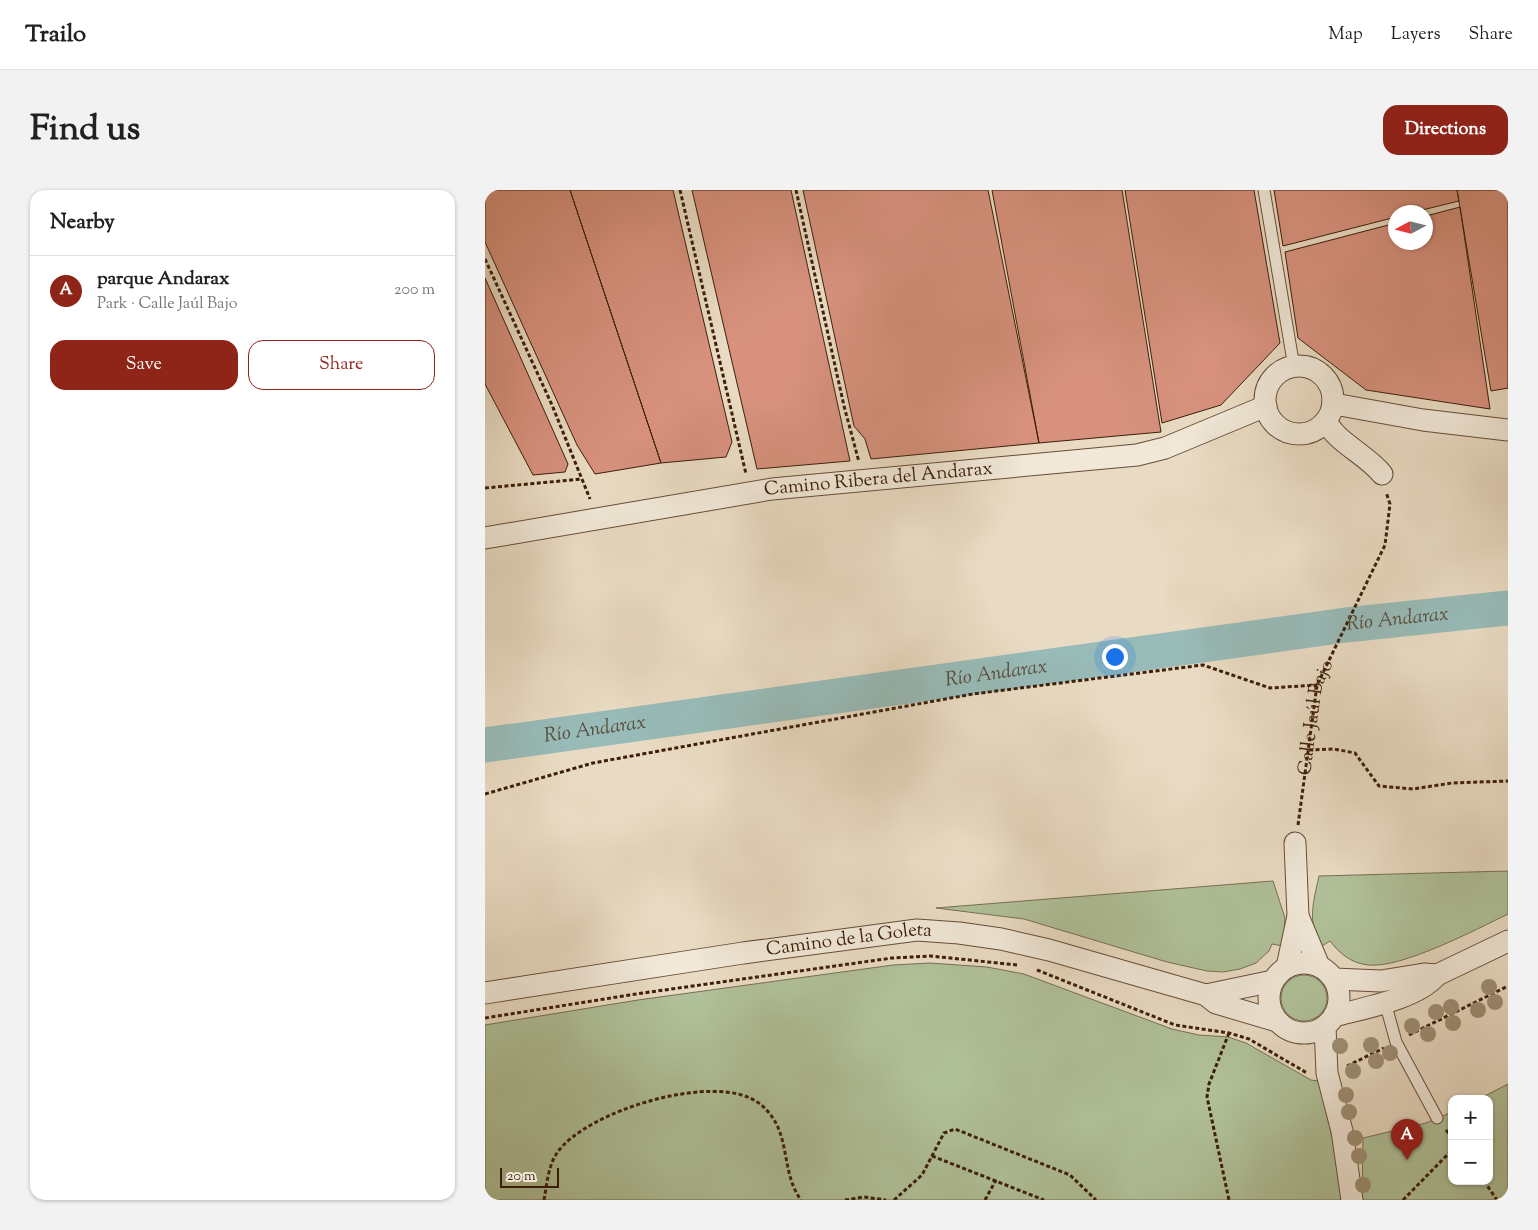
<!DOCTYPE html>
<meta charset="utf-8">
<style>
body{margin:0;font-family:"Sorts Mill Goudy",serif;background:#f2f2f2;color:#222}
.controls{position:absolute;right:15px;bottom:15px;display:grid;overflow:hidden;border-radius:10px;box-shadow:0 1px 4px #0004}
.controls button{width:45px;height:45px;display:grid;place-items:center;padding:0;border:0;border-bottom:1px solid #e0e0e0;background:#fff;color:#222;font:25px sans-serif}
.compass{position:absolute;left:903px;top:15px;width:45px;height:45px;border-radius:50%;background:#fff;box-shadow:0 1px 4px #0004;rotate:263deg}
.scale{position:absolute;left:15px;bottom:12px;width:59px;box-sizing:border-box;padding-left:5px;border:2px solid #3c1e09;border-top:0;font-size:14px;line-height:18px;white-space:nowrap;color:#3c1e09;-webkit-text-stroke:4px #f1e8d8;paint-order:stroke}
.you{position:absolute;left:629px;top:466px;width:18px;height:18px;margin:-12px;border:4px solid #fff;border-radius:50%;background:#1a73e8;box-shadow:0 0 0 8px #1a73e833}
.badge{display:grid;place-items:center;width:32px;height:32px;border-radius:50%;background:#8f2418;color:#fff;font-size:16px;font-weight:700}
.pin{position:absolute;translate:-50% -41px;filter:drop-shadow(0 1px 2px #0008)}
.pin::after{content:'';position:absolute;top:26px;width:18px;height:15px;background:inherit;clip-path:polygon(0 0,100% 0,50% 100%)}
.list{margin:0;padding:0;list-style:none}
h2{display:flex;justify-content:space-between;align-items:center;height:65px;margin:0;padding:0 20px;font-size:21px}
h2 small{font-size:16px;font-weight:400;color:#767676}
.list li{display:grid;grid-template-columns:32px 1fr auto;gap:15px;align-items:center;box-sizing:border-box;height:70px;padding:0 20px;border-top:1px solid #e0e0e0}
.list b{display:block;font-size:19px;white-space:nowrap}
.list p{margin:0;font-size:16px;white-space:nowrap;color:#767676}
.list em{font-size:16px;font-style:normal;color:#767676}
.actions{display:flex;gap:10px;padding:15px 20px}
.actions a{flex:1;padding:11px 0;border:1px solid #8f2418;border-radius:15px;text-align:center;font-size:18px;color:#8f2418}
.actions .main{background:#8f2418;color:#fff}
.map{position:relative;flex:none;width:1023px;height:1010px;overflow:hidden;border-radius:15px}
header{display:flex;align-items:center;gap:30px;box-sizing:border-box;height:70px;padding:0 25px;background:#fff;border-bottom:1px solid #e0e0e0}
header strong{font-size:24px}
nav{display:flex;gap:28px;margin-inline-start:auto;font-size:18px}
.intro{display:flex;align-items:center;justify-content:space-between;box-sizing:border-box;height:120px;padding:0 30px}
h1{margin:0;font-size:35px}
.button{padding:12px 22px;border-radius:15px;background:#8f2418;color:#fff;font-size:18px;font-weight:700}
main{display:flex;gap:30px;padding:0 30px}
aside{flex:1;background:#fff;border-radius:15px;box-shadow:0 1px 4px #0004}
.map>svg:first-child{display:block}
.green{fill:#b0c199;stroke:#767051}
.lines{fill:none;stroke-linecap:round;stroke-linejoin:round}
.river{stroke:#98bbb8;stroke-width:35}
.building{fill:#d7917d;stroke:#3c1e09}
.service-casing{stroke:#674d38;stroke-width:13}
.minor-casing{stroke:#674d38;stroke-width:23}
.path{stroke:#3c1e09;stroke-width:3;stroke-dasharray:4 2.5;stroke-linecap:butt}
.service{stroke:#f1e8d8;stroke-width:11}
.minor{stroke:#f1e8d8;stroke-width:21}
.tree{fill:#9d8e74}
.labels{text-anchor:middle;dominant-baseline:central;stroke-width:5;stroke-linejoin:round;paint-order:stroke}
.street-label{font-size:19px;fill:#3c1e09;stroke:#f1e8d8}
.water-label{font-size:20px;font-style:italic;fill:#584d3e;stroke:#f1e8d8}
</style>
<header>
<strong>Trailo</strong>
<nav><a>Map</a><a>Layers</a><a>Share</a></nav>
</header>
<div class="intro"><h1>Find us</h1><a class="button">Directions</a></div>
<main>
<aside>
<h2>Nearby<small></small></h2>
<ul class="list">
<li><span class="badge">A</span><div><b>parque Andarax</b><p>Park · Calle Jaúl Bajo</p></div><em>200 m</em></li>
</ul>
<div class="actions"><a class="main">Save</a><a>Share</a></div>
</aside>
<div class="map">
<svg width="1023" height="1010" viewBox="0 0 1023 1010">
<rect width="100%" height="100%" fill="#e9dbc3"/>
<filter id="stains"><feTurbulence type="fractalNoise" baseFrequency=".004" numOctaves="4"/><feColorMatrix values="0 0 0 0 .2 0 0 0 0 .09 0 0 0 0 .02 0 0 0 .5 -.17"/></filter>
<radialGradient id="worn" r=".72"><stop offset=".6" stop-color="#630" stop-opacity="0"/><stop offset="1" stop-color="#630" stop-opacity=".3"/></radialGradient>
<!-- green -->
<path class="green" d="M1023,681V724C992,739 916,779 883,775C866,773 855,764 845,751L837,756C821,734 829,709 834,686Z
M788,691L800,728L798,756L787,754L784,761L771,773L755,779L738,782L722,781L682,772L539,729L451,718Z
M445,773L502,777L539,784L687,839L714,845L743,847L761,853L826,890L834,891L847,946L857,1010H0V835L153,810L408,775Z
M796 808a23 23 0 1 1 46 0a23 23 0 1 1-46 0Z
M1023,894V1010H877L878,948L941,933L967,922V991H1004V909H994Z"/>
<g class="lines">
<!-- river -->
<path class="river" id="s1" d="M0,555L861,435L1023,418"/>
</g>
<!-- building -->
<path class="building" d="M0,0H85L176,273L110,284L92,255L0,52Z
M85,0H188L247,252L241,267L176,273Z
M207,0H306L365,271L272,279Z
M318,0H503L554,253L386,269L380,249L369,236Z
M507,0H637L676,242L554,253Z
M640,0H769L795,153L736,215L677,233Z
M789,0H972L974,11L929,22H911V27L798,56Z
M972,0H1023V198L1006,201Z
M975,17L1005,219L881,200L813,148L800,62L911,33V52H941V26Z
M0,88L83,274L80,282L48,285L0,194Z"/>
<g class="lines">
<!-- service casing -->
<g class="service-casing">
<path id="service" d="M779,0L809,177
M900,812L911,852L952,928"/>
</g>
<!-- minor casing -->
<g class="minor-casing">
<g id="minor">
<circle cx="814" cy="210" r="34"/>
<path d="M848,211L855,215L938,230L1023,240"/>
<path d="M841,231C852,253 881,264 897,284"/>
<path id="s3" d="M0,348L287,299L652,265L680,258L781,216"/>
<path d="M813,726L834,776"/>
<circle cx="819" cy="808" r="35"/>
<path d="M802,777L813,726L810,653"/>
<path d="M849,789L896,791L939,784L952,785"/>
<path id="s4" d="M0,803L258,763L432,740L474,743L516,749L564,760L721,805L731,813L792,831"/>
<path d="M721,805L788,791"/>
<path d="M849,826C879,818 932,809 952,785L1023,751"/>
<path d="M840,837L842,883L857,941L867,1010"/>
</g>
</g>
<!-- path -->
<g class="path">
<path d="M195,0L261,284"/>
<path d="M311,0L359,216L374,272"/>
<path d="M0,69L67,215L105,309"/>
<path d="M0,298L97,289"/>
<path d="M824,560L849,559L870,563L894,596L928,599L967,593L1023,591"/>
<path d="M0,604L108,573L488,504L718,475L785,498L832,495"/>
<path id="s2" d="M813,635L832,495L900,355L905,314L901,302"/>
<path d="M552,780L690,835L744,843L764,849L822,883"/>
<path d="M0,828L151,804L407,768L446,766L532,775"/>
<path d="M744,843L724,894L722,907L744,1010"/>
<path d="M924,845L1023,796"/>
<path d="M862,876L899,858"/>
<path d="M961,940L967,947"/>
<path d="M447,966L559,1010"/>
<path d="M999,991L1012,1010"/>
<path d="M59,1010C62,994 63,976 72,963C100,921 233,880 275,914C308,940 294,980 316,1010"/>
<path d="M360,1010L379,1007L401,1010"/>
<path d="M409,1010L437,985L459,943L470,939L585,985L611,1010"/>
<path d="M500,1010L511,990"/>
<path d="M918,1010L967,960"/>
</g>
<!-- service -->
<use href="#service" class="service"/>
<!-- minor -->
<use href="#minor" class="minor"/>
</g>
<!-- trees -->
<g class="tree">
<circle cx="1004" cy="797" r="8"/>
<circle cx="1010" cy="812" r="8"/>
<circle cx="966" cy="817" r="8"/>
<circle cx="993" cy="820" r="8"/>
<circle cx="951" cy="822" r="8"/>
<circle cx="968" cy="833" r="8"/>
<circle cx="927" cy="836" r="8"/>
<circle cx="943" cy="844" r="8"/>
<circle cx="886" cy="855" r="8"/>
<circle cx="855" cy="856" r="8"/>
<circle cx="905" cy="863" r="8"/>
<circle cx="891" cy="871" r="8"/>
<circle cx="868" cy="881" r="8"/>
<circle cx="861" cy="905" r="8"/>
<circle cx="864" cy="922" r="8"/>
<circle cx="870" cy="948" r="8"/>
<circle cx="874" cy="966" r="8"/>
<circle cx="878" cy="995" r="8"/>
</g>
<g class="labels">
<!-- street labels -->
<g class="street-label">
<text stroke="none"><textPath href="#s3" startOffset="398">Camino Ribera del Andarax</textPath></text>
<text stroke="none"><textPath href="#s2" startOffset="109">Calle Jaúl Bajo</textPath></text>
<text stroke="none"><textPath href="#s4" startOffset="368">Camino de la Goleta</textPath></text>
</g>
<!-- water labels -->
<g class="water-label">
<text stroke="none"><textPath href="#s1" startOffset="921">Río Andarax</textPath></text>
<text stroke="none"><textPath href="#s1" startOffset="516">Río Andarax</textPath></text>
<text stroke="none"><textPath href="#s1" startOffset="111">Río Andarax</textPath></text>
</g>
</g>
<rect width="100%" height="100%" filter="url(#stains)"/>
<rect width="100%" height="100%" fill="url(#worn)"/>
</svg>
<div class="controls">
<button>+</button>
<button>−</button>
</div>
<svg class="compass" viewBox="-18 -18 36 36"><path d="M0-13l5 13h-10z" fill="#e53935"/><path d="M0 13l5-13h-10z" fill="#767676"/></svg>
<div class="scale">20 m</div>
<div class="you"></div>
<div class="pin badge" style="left:922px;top:970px">A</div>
</div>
</main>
